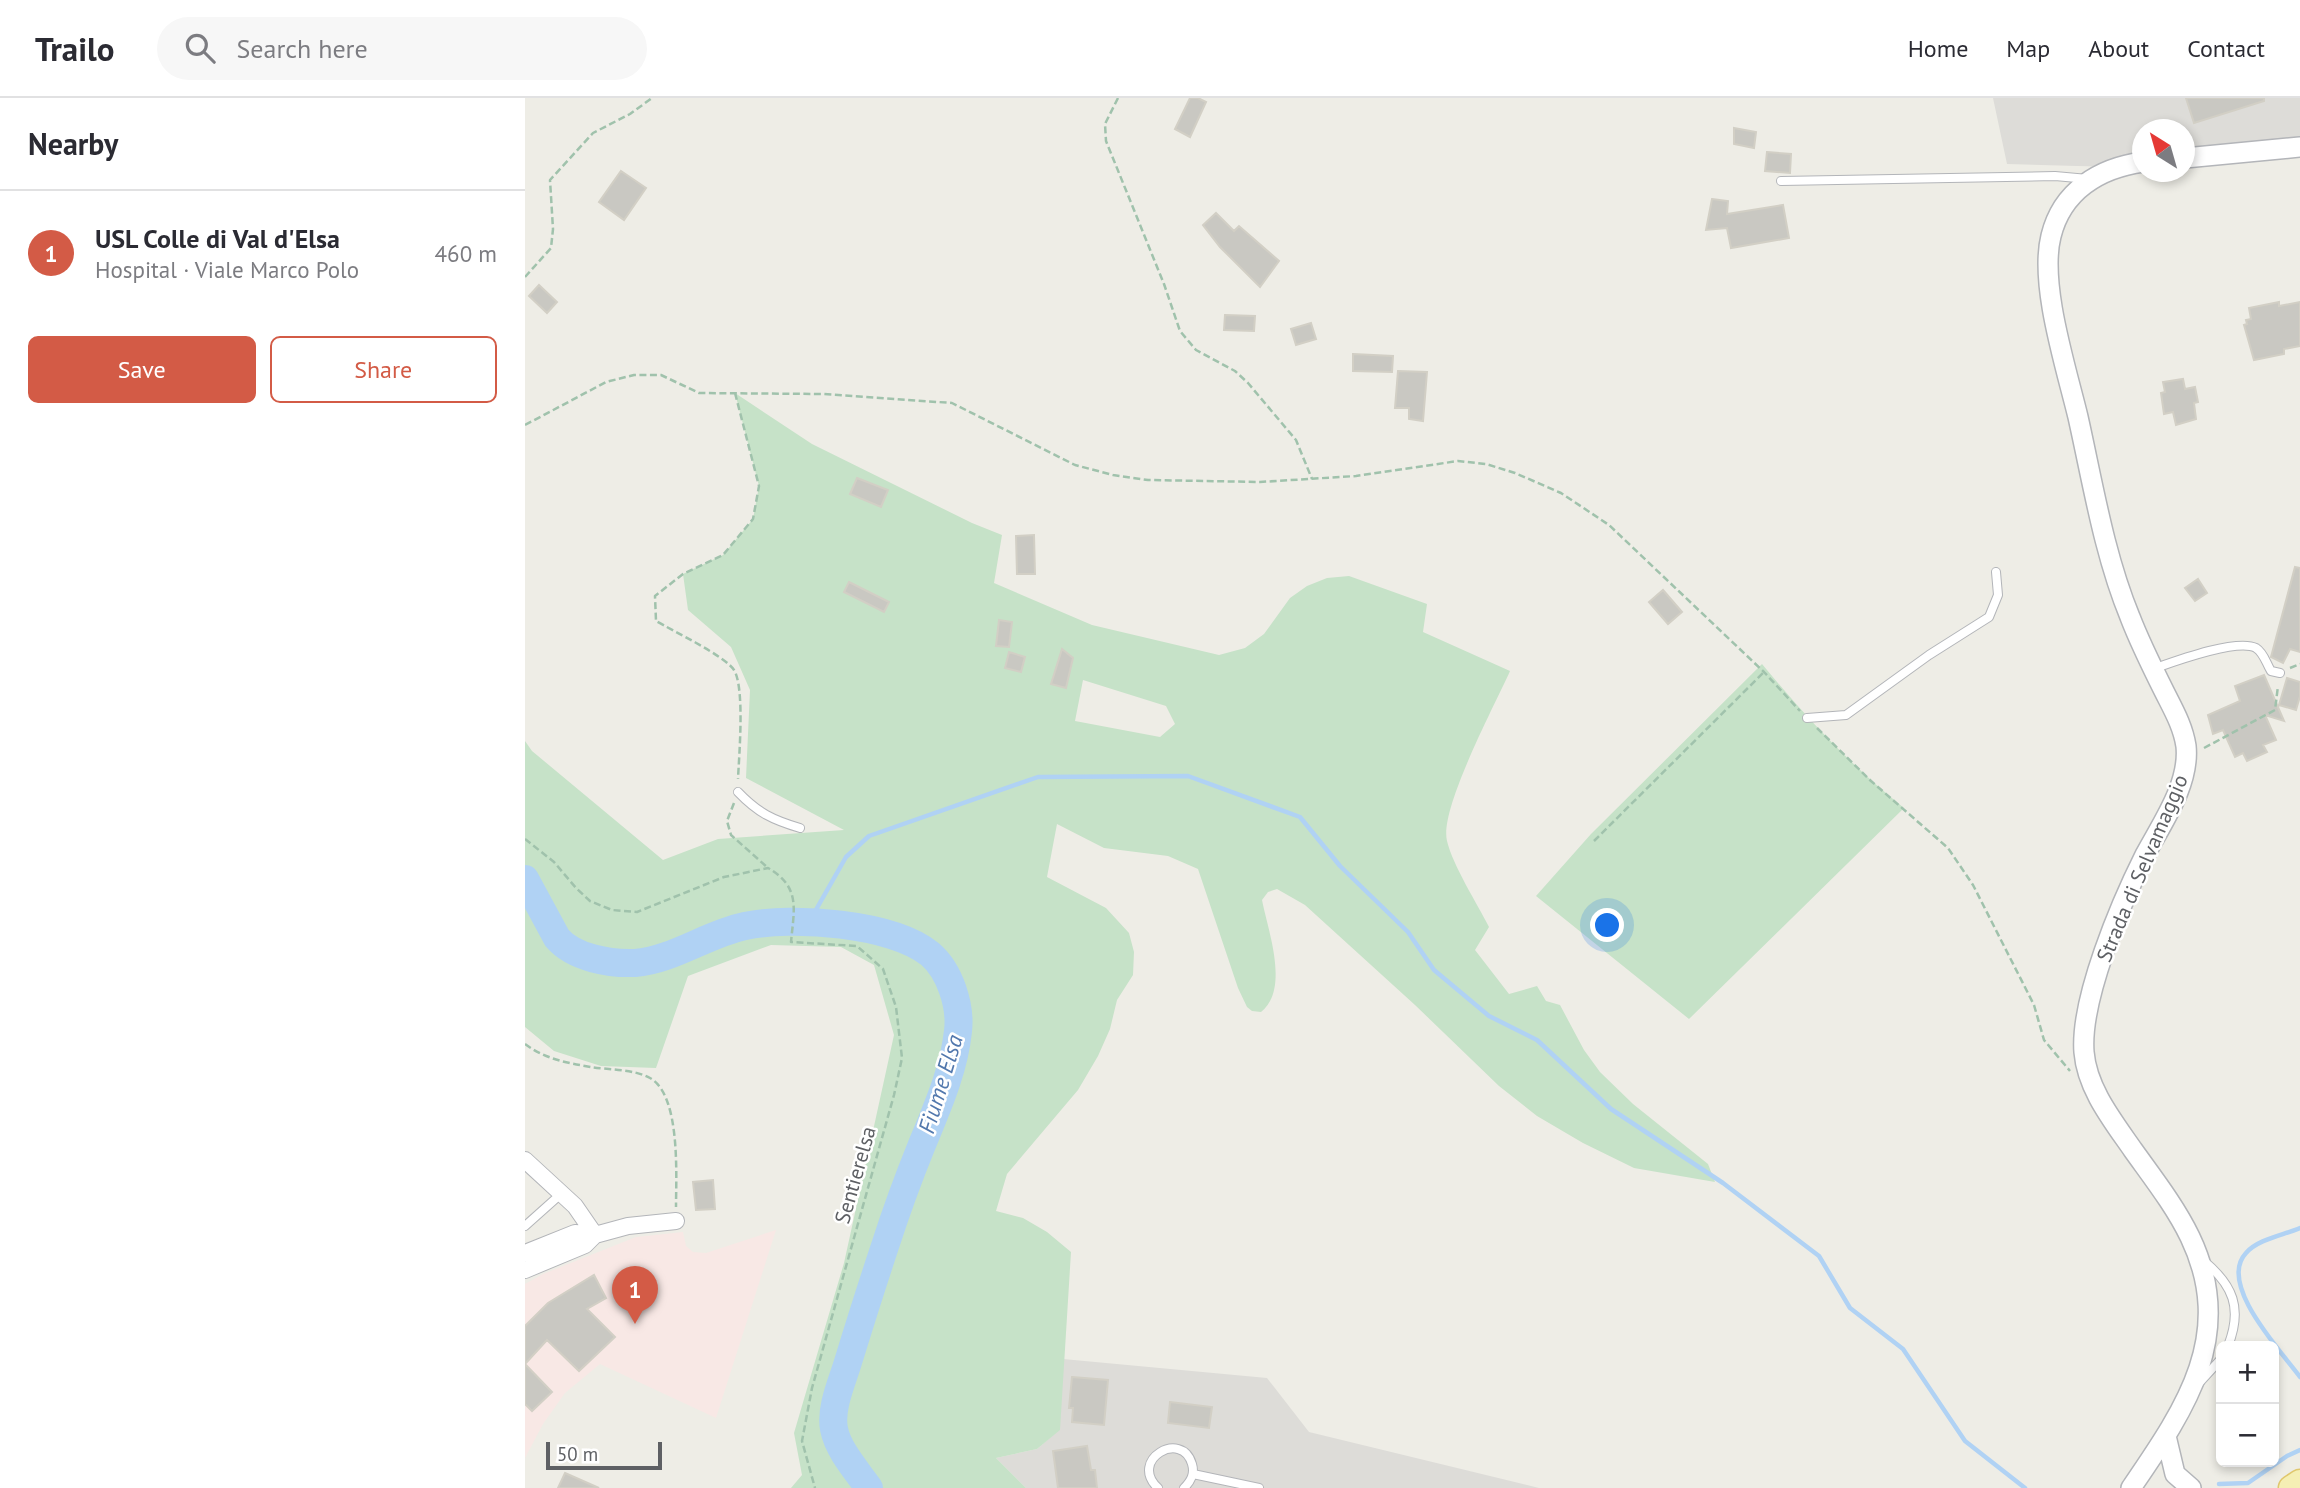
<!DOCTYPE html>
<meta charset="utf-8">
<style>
body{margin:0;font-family:"PT Sans",sans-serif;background:#f7f7f7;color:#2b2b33}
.controls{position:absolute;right:21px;bottom:21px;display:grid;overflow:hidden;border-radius:10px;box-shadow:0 4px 10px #0003}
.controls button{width:63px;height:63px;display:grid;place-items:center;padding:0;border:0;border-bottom:2px solid #e1e1e2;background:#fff;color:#2b2b33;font:35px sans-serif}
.compass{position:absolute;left:1607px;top:21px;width:63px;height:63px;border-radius:50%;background:#fff;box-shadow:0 4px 10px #0003;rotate:323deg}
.scale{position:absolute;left:21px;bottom:18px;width:116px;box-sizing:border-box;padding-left:7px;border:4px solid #5e6064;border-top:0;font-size:19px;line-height:24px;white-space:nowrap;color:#5e6064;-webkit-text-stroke:5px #fff;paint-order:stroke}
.you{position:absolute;left:1083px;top:828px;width:24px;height:24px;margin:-18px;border:5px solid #fff;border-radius:50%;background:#1a73e8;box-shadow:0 0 0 10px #1a73e833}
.badge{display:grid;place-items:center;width:46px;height:46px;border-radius:50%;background:#d35b46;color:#fff;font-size:23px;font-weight:700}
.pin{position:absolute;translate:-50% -58px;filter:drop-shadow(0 2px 4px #0008)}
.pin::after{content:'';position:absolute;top:37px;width:24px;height:21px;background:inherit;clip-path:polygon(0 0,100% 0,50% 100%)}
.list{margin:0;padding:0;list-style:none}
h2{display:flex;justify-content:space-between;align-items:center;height:91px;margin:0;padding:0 28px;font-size:30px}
h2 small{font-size:23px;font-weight:400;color:#7c7c81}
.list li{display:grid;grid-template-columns:46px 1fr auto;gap:21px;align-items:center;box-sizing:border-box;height:126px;padding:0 28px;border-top:2px solid #e1e1e2}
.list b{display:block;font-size:26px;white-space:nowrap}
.list p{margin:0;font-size:23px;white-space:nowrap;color:#7c7c81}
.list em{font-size:23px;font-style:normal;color:#7c7c81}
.actions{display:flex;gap:14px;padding:21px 28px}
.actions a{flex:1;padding:16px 0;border:2px solid #d35b46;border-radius:10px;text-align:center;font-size:24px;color:#d35b46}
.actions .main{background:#d35b46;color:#fff}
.icon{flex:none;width:38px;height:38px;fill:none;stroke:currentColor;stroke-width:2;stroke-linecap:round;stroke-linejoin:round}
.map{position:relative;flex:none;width:1775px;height:1390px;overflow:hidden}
header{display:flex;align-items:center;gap:42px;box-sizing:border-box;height:98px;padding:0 35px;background:#fff;border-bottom:2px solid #e1e1e2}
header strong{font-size:33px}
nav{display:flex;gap:38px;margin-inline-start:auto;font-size:24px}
.search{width:490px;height:63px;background:#f7f7f7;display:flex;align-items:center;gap:18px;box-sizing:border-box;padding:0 24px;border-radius:38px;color:#7c7c81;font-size:26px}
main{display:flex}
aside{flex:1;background:#fff}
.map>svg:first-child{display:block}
.industrial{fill:#dddcd8}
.medical{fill:#f8e8e5}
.green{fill:#c6e2c8;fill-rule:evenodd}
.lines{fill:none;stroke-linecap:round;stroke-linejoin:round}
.stream{stroke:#b0d2f4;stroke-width:4.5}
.river{stroke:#b0d2f4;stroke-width:28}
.building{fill:#c9c8c2;stroke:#d2cfc5;stroke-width:2}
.service-casing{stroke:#b3b5b9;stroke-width:10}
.minor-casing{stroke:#b3b5b9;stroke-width:18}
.tertiary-casing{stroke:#b3b5b9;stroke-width:22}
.primary-casing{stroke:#e0c76d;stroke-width:27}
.path{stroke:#a0c2ac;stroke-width:2.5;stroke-dasharray:7 3.5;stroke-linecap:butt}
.service{stroke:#fff;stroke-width:8}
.minor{stroke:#fff;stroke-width:16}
.tertiary{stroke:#fff;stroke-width:19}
.primary{stroke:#f5efb4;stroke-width:24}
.labels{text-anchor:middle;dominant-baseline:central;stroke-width:5;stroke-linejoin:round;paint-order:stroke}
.street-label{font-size:21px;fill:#5e6064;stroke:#fff}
.water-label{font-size:23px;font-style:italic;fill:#5278ad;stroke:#fff}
</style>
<header>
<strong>Trailo</strong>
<div class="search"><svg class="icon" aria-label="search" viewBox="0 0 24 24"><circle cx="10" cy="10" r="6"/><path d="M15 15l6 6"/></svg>Search here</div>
<nav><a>Home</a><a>Map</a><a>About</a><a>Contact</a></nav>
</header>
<main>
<aside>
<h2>Nearby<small></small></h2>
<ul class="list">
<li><span class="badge">1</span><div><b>USL Colle di Val d'Elsa</b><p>Hospital · Viale Marco Polo</p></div><em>460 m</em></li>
</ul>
<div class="actions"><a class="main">Save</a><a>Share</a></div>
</aside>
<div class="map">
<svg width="1775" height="1390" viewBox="0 0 1775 1390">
<rect width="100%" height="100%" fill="#eeede6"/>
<!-- industrial -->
<path class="industrial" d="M1468,0H1775V49L1660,60V32H1618L1617,64L1589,69L1482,66Z
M538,1261L742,1280L784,1334L1014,1390H501L471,1360L512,1351L534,1332Z"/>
<!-- medical -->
<path class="medical" d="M251,1132L191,1320L75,1266L40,1295L18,1326L0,1360V1186L18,1176L111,1139L158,1134L161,1148L168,1154L181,1155Z"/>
<!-- green -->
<path class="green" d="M210,295L287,346L447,425L477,437L469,485L567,527L694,557L720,550L739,536L765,500L782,488L802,480L824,478L902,506L898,534L985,573C970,607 914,711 922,743C928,768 952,805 964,829L950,852L984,896L1012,888L1021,903L1035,907L1059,952L1075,974L1108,1006L1183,1066L1190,1084L1109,1070L1058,1045L1012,1018L974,988L890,907L780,807L752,791L743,794L737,802C743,833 765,891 736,914L727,913L722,909L713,890L673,771L643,758L579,750L532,726L522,779L581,810L604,835L609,854L608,877L592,902L585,931L573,958L553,992L482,1076L471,1113L498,1120L522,1134L546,1154L535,1332L512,1351L471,1360L501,1390H266L277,1377L269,1335L319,1165L369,937L349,867L316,849L246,847L163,878L131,970L76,968L29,953L0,929V643L7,653L138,762L193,741L319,732L221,680L225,592L206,549L163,512L158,476L198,457L228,421L234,388ZM558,582L641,608L650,626L635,639L550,623Z
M1237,566C1280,618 1325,667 1379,710L1164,921L1011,798L1066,736Z"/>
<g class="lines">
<!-- stream -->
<path class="stream" d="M284,824L321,759L344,738L513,679L663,678L775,719L815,768L883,834L909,872L964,918L1012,942L1086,1011L1198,1085L1294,1158L1325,1210L1378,1251L1440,1343L1500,1390
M1775,1130C1759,1137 1733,1141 1721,1155C1692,1186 1756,1253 1775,1279
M1694,1386L1723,1385L1762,1358L1775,1352"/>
<!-- river -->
<path class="river" d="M0,781L32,840C49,860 85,866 110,865C148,862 182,836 220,828C267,818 367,825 405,856C425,873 436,908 433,933C429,973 411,1012 396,1049C383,1081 371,1114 360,1148C347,1187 335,1225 323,1264C317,1284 305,1310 309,1331C313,1352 332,1373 344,1390"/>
</g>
<!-- building -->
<path class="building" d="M665,0H673L681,4L665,39L650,31Z
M1661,0H1739V3L1669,25Z
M1209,30L1231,34L1229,50L1209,46Z
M1242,54L1266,56L1265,75L1240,73Z
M96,73L121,90L99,122L74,104Z
M1187,101L1203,103L1202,116L1258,107L1264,140L1206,150L1202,130L1181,132Z
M691,115L709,133L714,128L754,163L735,189L695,149L678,127Z
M14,187L32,204L22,215L4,198Z
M1754,204V208L1775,204V248L1759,251V256L1729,262L1719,227L1722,226L1721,222L1726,221L1724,210Z
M700,217L730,218L729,233L699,232Z
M786,225L791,241L771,247L766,231Z
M828,256L868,258L867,274L828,273Z
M873,273L902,274L898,323L884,321V310H870Z
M1658,281L1660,291L1670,289L1673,304L1669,305L1671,321L1651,327L1648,314L1639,316L1636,295L1640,294L1638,284Z
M332,380L363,392L356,409L325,396Z
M509,437L510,476H492L491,438Z
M1770,469L1775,470V554L1765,551L1758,565L1746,559Z
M1673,481L1682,495L1670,503L1660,490Z
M324,484L364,504L359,514L319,494Z
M1138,492L1157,514L1143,526L1124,504Z
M474,522L487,524L484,549L471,548Z
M537,551L548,560L541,590L526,586Z
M484,554L500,559L496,574L480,570Z
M1739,577L1759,623L1740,617L1751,642L1738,647L1742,654L1722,663L1718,655L1710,659L1698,632L1688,636L1683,617L1715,603L1710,588Z
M1762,580L1775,584V598L1771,612L1754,607Z
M188,1082L190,1111L171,1112L168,1084Z
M69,1177L81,1200L62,1211L90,1239L54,1273L22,1242L0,1266L27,1294L7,1313L0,1306V1228L23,1205Z
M547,1279L583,1282L579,1327L547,1324L548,1310H544Z
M645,1304L687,1309L684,1330L643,1325Z
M562,1348L566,1372H570L572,1390H533L528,1353Z
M40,1375L74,1390H33Z"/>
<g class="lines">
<!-- service casing -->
<g class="service-casing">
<path id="service" d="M1256,83L1530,78L1563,81
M1628,571C1648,564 1712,540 1731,550C1739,555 1741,565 1746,573L1755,575
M1282,620L1321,617L1404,557L1464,519L1473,497L1471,474
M213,694C233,715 248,722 275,730
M0,1128L37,1095
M1678,1162C1708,1187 1718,1210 1703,1248
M1674,1285L1696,1261
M668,1376L734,1390
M633,1390C603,1362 657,1331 667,1366C670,1376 666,1383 659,1390"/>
</g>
<!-- minor casing -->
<g class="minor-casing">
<path id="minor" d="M0,1062L50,1108L70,1137
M0,1155L50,1135L70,1137L103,1128L151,1123
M0,1172L60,1147L70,1137"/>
</g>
<!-- tertiary casing -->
<g class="tertiary-casing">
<path id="tertiary" d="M1660,60L1775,49
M1641,1338L1650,1376L1666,1390
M1606,1390C1660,1311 1712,1237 1665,1139C1650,1108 1628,1080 1608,1052C1588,1023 1562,991 1559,954C1555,901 1596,805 1620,757C1637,725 1665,686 1661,648C1658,628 1648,611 1639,593C1627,569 1615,545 1605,519C1579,456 1568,386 1553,319C1541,269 1514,186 1526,138C1537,93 1574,70 1618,64"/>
</g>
<!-- primary casing -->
<g class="primary-casing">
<path id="primary" d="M1766,1390L1775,1384"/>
</g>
<!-- path -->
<path class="path" d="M593,0L580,26L581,43L639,186L655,233L671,252L710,273L723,285L771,342L787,381
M0,179L26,150L28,131L25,82L68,35L105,16L127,0
M210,295L234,388L228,421L198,457L158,476L130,498L131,523C148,533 200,558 209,572C220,590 214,658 213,681
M0,327L81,284L109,277H136L174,295L299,296L427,305L550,367L588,377L623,382L735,384L831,378L933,363L961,366L990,375L1036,395L1084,427L1239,574L1275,613
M1765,570L1775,566
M1292,630L1346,683L1423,750L1448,787L1509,907L1519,942L1545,973
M1679,650L1750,612L1753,588
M209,705L202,723L206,737L243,770
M0,741L29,764L51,790L65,803L87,812L112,814L199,779L243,770C276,789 269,811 266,844L332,848L358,871L371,909L377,960L369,997L287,1290L277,1343L290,1390
M1069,743L1239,574
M0,946C20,961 42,965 66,969C84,972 109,971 125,980C156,997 151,1079 151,1109"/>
<!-- service -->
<use href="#service" class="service"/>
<!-- minor -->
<use href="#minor" class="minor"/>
<!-- tertiary -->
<use href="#tertiary" class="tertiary"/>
<!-- primary -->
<use href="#primary" class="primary"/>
</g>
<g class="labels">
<!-- street labels -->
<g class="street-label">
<text transform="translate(1617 770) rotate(-67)">Strada di Selvamaggio</text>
<text transform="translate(330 1077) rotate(-74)">Sentierelsa</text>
</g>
<!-- water labels -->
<g class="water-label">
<text transform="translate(415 986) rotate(-73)">Fiume Elsa</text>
</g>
</g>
</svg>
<div class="controls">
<button>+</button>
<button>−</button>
</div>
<svg class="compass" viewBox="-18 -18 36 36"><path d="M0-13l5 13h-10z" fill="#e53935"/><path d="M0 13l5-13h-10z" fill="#7c7c81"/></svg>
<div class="scale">50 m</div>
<div class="you"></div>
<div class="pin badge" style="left:110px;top:1226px">1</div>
</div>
</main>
